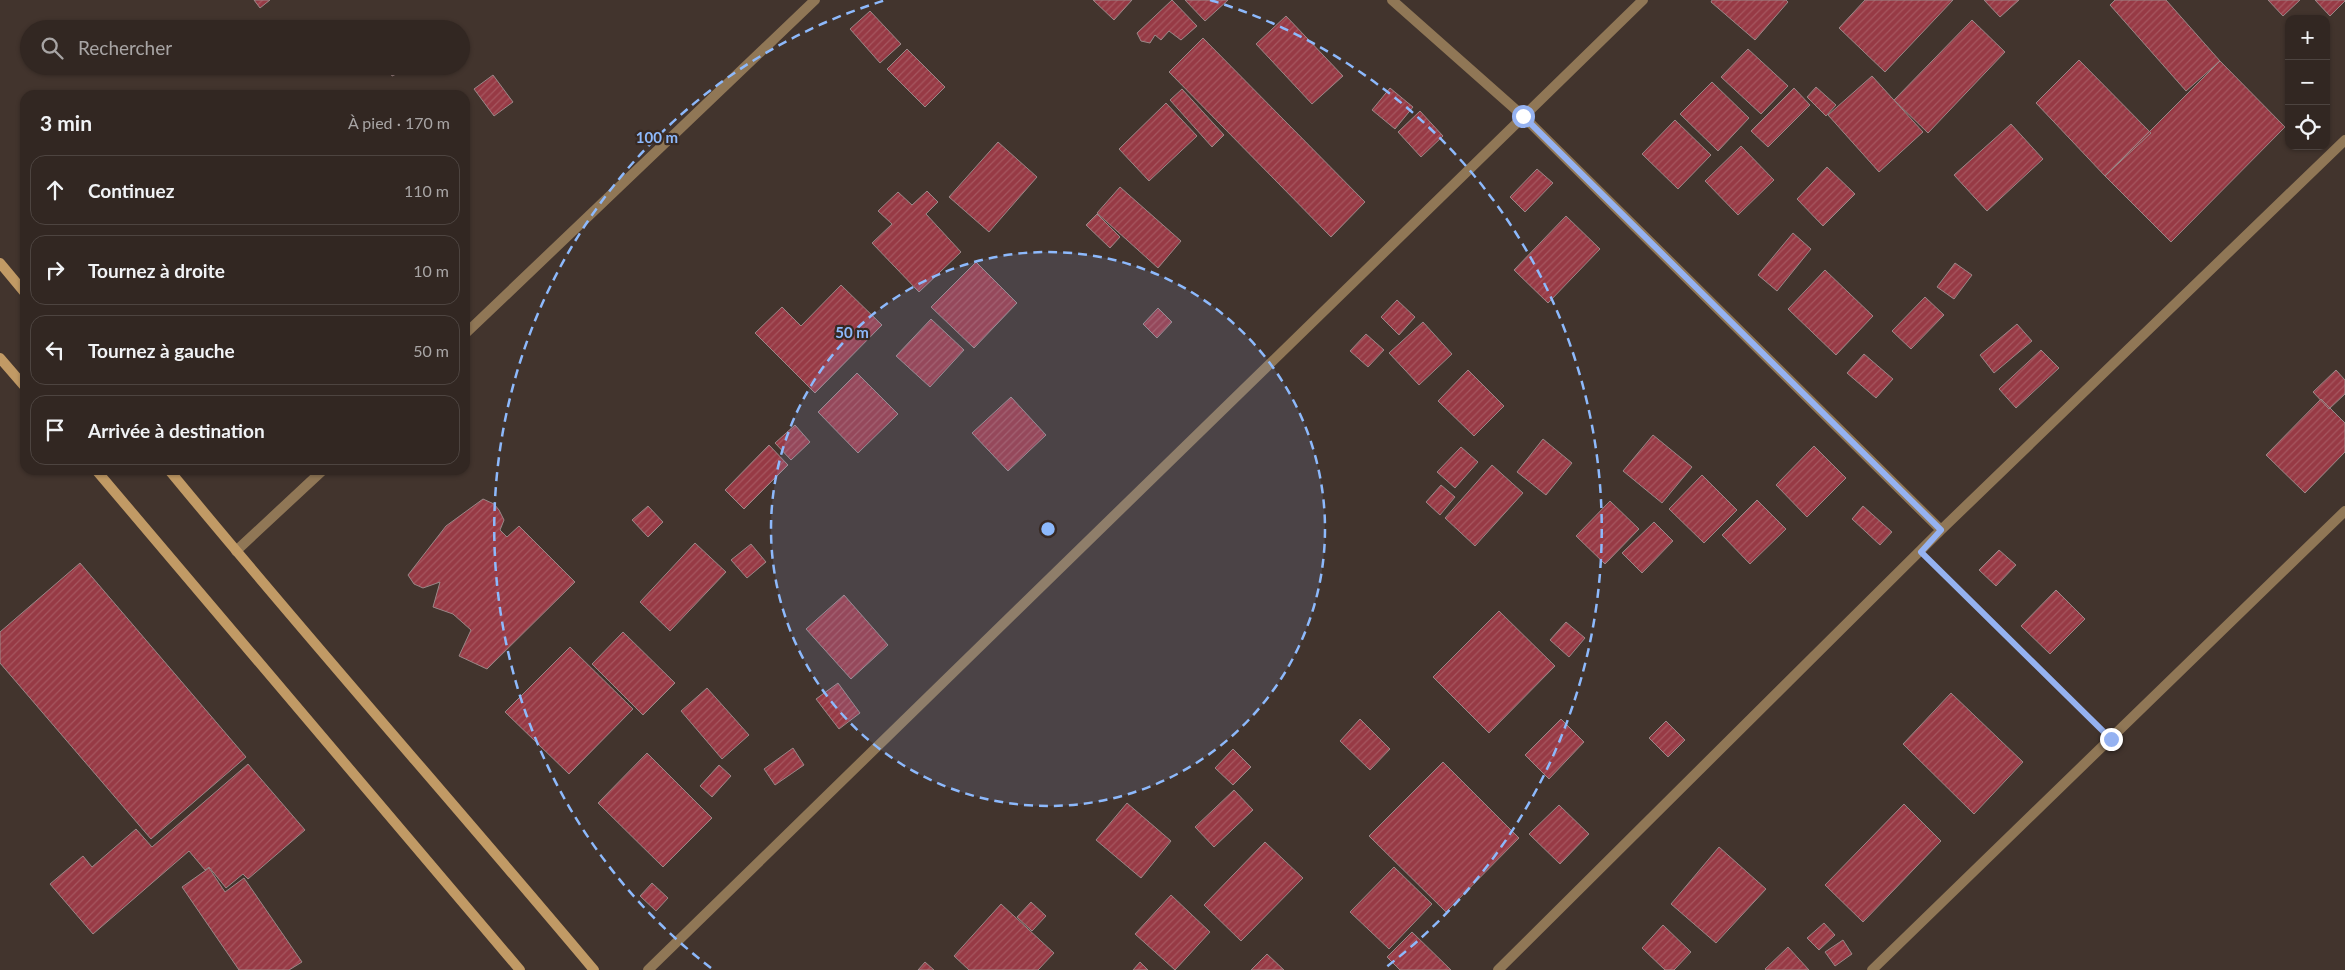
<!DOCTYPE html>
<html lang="fr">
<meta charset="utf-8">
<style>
body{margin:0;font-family:Lato,sans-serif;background:#3d332f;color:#f1f3f6}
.controls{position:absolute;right:15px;top:15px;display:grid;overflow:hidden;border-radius:10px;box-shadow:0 1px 4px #0004}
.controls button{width:45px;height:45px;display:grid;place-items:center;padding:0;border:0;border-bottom:1px solid #4d4440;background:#322722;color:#f1f3f6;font:25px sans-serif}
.stop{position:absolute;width:15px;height:15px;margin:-11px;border:4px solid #95b2f1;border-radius:50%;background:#fff}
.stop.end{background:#95b2f1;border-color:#fff;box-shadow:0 1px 5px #0008}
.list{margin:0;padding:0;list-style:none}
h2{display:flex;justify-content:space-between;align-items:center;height:65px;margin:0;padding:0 20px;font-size:21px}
h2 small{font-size:16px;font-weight:400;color:#a8a5a5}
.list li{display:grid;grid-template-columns:32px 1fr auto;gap:15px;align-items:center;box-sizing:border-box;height:70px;margin:0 10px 10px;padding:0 10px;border:1px solid #4d4440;border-radius:15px}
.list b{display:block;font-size:19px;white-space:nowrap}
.list em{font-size:16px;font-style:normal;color:#a8a5a5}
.icon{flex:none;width:28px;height:28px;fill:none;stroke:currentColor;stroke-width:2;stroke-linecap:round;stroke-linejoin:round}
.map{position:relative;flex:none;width:2345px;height:970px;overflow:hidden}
.search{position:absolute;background:#322722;box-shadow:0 1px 4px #0004;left:20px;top:20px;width:450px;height:55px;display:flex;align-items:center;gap:12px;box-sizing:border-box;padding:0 18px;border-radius:28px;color:#a8a5a5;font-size:19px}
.panel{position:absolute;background:#322722;box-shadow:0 1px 4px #0004;left:20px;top:90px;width:450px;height:385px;border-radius:15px}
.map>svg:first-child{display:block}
.building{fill:url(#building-hatch);stroke:#9a8787}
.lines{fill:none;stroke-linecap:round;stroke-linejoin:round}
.path{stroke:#867a74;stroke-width:3;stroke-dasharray:4 4;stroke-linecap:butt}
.minor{stroke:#907756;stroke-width:10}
.secondary{stroke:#c19a65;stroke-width:10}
.route{stroke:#95b2f1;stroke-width:6}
.ring{fill:none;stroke:#8db9fc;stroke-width:2.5;stroke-dasharray:9 6}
.centre{fill:#8db9fc;stroke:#372923;stroke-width:2.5}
.ring-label{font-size:15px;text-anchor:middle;font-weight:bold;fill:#8db9fc;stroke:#372923;stroke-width:4.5;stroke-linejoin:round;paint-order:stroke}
</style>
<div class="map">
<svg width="2345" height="970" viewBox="0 0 2345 970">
<defs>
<pattern id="building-hatch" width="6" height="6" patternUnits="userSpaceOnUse" patternTransform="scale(1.25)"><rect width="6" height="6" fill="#973a45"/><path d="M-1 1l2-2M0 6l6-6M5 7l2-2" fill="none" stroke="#a65760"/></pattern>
</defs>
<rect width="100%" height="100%" fill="#42342d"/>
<!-- building -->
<path class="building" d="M254,0H270L260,8Z
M1093,0H1132L1114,20Z
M1172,0L1197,26L1181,40L1169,31L1161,40L1155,35L1150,43L1141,41L1137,33Z
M1185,0H1228L1205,21Z
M1712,0H1786L1788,2L1755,40L1711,2Z
M1865,0H1953L1885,72L1839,28Z
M1984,0H2019L2000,17Z
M2115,0H2166L2220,61L2186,91L2110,5Z
M2268,0H2300L2283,16Z
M2315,0H2345V1L2330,16Z
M870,11L901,44L880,63L850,29Z
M1286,16L1343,76L1312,104L1256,44Z
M1972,20L2005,52L1928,133L1894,100Z
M1203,38L1365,202L1331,237L1169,72Z
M907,49L945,87L925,107L887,69Z
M1748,49L1788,86L1761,114L1721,77Z
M2079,60L2151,133L2105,176L2036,103Z
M2220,61L2285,127L2171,242L2105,176Z
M387,66H413L392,76Z
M493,75L513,102L494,116L474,89Z
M1872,76L1923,132L1879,172L1828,115Z
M1712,82L1749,118L1718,151L1680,114Z
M1816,87L1836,105L1826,116L1807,97Z
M1390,88L1413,107L1395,129L1372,110Z
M1794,88L1810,105L1768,147L1751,131Z
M1182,89L1224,135L1212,147L1170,100Z
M1166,103L1197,136L1149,181L1119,149Z
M1420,111L1443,136L1421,157L1398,132Z
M1675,120L1711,155L1678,189L1642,154Z
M2011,124L2043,159L1987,211L1954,175Z
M998,142L1037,177L989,232L949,197Z
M1741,146L1774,180L1738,215L1705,181Z
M1827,167L1855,194L1823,226L1797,199Z
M1537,169L1553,183L1525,212L1510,197Z
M1120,187L1181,241L1158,268L1097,213Z
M927,191L938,202L926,214L961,252L919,292L872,243L892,224L878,211L898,192L912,205Z
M1097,214L1120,237L1110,248L1086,225Z
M1566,216L1600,249L1548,303L1514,270Z
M1793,233L1811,249L1777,291L1758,275Z
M976,262L1017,303L974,348L931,307Z
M1955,263L1972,275L1954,299L1937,287Z
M1825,270L1873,316L1836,355L1788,309Z
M841,285L882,325L815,393L755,333L782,307L801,326Z
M1925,297L1944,315L1911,349L1892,331Z
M1397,300L1415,317L1399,335L1381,317Z
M1158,308L1172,322L1157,338L1143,324Z
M931,319L964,350L930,387L896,356Z
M1423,322L1452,354L1419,385L1389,353Z
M2017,324L2032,341L1994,373L1980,355Z
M1366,334L1384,350L1368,367L1350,351Z
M2041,350L2059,368L2016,408L1999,389Z
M1864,354L1893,379L1876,398L1847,373Z
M1468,370L1504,406L1474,436L1438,401Z
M2336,370L2345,380V394L2329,409L2313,392Z
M857,373L898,414L858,453L818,412Z
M1011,397L1046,435L1008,471L972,433Z
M2321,399L2345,423V452L2305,493L2266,455Z
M795,425L810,442L791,460L775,443Z
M1653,435L1692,467L1662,503L1623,471Z
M1543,439L1572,463L1546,495L1517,472Z
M769,445L788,465L744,509L725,490Z
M1814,446L1846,478L1807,517L1776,485Z
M1461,447L1478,462L1455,488L1437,472Z
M1492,465L1523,493L1475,546L1445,518Z
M1702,475L1737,510L1704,543L1669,509Z
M1441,485L1455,497L1440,515L1426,502Z
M483,499L494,504L499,510L504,520L500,530L507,537L519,526L575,582L487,669L459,656L471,630L453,614L433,607L440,582L423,588L414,584L408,575L446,526Z
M1757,500L1786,529L1750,564L1722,535Z
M1610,501L1639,529L1605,564L1576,536Z
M648,506L663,522L648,537L632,520Z
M1863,506L1892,532L1880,545L1852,519Z
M1654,522L1673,541L1642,573L1622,553Z
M695,543L726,572L670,631L640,602Z
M751,544L766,562L747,578L731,560Z
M1999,550L2016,565L1996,586L1979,570Z
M80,563L246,757L151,839L0,663V632Z
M2056,590L2085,619L2050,654L2021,626Z
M844,595L888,645L851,679L806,629Z
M1499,611L1555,666L1489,733L1433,677Z
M1566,622L1585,638L1569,657L1550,640Z
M623,632L675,683L643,715L592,664Z
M570,647L633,709L569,774L505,712Z
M838,683L860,713L839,729L816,699Z
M707,688L749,735L722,759L681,711Z
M1951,693L2023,762L1974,814L1903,744Z
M1360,719L1390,749L1370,770L1340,741Z
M1561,719L1584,742L1549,779L1525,755Z
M1666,721L1685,740L1668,757L1649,738Z
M793,748L804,765L775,785L764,769Z
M1233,749L1251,767L1233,785L1215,768Z
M647,753L712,818L663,867L598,803Z
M1443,762L1519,838L1446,912L1369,836Z
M248,764L305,830L248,879L243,874L226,888L209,867L205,870L189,851L93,934L50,884L83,856L92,867L136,829L152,847Z
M719,765L731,776L712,797L700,786Z
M1234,790L1253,810L1214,847L1195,827Z
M1127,803L1171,841L1141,878L1096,840Z
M1904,804L1941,841L1863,922L1825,885Z
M1559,805L1589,834L1560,864L1529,834Z
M1265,842L1303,878L1241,941L1204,905Z
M1719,847L1766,889L1716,943L1671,904Z
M1394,867L1432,904L1389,949L1350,912Z
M209,868L225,892L244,878L302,962L289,970H239L182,887Z
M652,883L668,898L656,911L640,896Z
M1171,895L1210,932L1175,970L1135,934Z
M1031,902L1046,916L1032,931L1017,917Z
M1001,904L1054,953L1038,970H969L954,956Z
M1824,923L1835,935L1819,950L1807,938Z
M1663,925L1691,952L1674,970H1665L1642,948Z
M1412,932L1451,970H1400L1387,957Z
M1843,940L1852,954L1835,966L1825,952Z
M1788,947L1809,970H1766L1765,969Z
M1267,954L1284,970H1251Z
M925,962L934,970H918Z
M1140,962L1148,970H1133Z"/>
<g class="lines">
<!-- path -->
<path class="path" d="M1937,568L2093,722"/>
<!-- minor -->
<path class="minor" d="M1392,0L1523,116L1941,530
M465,334L815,0
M236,551L323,470
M648,970L1643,0
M1498,970L1941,530L2345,140
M1872,970L2345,511"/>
<!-- secondary -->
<path class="secondary" d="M0,263L25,293
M0,358L25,387
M96,470L520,970
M169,470C308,639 453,802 594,970"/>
</g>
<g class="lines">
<!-- route -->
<path class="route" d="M1523,116L1941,530L1921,552L2111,739"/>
</g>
<!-- distance rings -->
<circle cx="1048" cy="529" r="277" fill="#8db9fc" fill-opacity=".12"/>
<g class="ring">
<circle cx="1048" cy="529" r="277"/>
<path d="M711 968A553 553 0 0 1 886 0M1210 0A553 553 0 0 1 1385 968"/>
</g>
<circle cx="1048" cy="529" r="8" class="centre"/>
<g class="ring-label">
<text x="657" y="143">100 m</text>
<text x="852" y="338">50 m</text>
</g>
</svg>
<div class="controls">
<button>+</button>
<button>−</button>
<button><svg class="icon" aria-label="locate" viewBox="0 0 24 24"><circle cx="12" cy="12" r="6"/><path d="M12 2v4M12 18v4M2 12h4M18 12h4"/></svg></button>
</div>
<div class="stop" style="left:1523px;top:116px"></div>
<div class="stop end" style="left:2111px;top:739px"></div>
<div class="search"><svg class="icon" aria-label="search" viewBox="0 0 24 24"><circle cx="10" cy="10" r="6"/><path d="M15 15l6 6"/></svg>Rechercher</div>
<section class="panel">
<h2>3 min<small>À pied · 170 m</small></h2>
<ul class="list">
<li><svg class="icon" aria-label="ahead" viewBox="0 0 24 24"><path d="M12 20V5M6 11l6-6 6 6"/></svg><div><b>Continuez</b></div><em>110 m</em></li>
<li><svg class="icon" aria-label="right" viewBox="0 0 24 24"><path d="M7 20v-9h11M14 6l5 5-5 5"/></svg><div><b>Tournez à droite</b></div><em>10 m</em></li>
<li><svg class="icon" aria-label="left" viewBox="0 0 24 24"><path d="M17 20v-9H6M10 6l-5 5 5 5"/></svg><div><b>Tournez à gauche</b></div><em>50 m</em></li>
<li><svg class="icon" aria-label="arrive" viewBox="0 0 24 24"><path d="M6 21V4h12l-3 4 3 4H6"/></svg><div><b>Arrivée à destination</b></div></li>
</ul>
</section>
</div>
